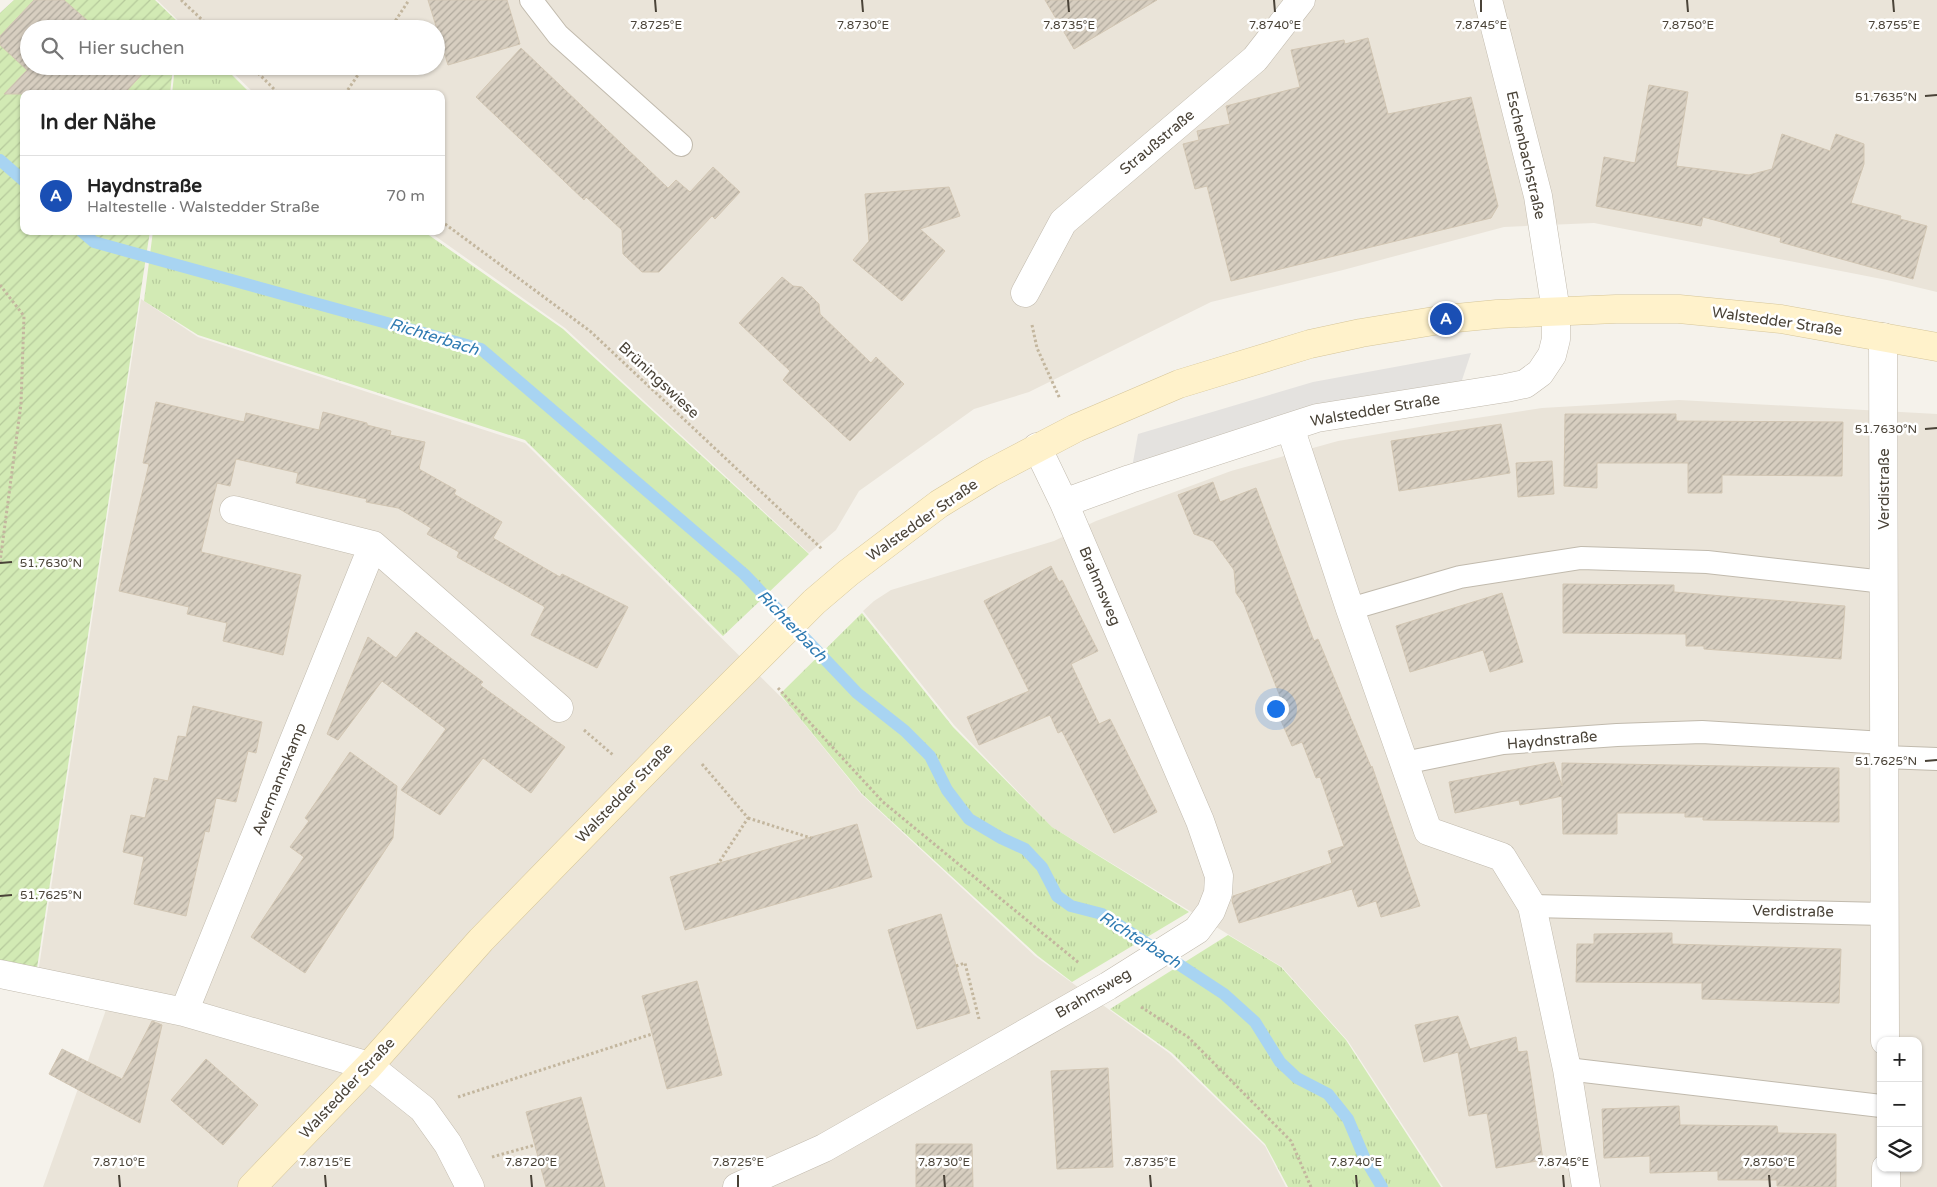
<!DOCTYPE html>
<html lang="de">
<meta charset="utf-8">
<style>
body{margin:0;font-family:"Varela Round",sans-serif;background:#f6f6f6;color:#222}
.controls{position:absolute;right:15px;bottom:15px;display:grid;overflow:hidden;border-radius:10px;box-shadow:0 1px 4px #0004}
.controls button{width:45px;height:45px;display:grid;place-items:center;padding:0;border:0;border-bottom:1px solid #e0e0e0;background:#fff;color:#222;font:25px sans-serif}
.you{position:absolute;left:1275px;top:708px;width:18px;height:18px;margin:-12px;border:4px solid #fff;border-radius:50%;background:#1a73e8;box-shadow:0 0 0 8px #1a73e833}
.badge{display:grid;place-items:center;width:32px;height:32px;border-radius:50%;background:#db2777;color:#fff;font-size:16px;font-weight:700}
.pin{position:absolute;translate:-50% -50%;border:2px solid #fff;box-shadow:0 1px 5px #0006}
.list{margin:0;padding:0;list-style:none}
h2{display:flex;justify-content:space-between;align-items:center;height:65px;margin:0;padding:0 20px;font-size:21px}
h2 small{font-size:16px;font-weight:400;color:#767676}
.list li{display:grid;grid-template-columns:32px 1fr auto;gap:15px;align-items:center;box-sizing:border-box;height:80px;padding:0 20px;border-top:1px solid #e0e0e0}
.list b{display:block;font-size:19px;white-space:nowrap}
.list p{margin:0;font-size:16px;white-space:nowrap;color:#767676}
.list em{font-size:16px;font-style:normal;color:#767676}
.icon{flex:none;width:28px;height:28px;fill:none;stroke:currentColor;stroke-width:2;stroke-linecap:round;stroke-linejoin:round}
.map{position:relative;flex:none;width:1937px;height:1187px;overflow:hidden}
.search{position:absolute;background:#fff;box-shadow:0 1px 4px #0004;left:20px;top:20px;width:425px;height:55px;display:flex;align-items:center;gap:12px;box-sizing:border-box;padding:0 18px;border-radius:28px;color:#767676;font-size:19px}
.panel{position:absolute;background:#fff;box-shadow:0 1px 4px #0004;left:20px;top:90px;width:425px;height:145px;border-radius:10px}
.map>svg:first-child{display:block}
.residential{fill:#eae4d9;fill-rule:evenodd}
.grass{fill:url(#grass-tufts)}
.garden{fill:url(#garden-furrows)}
.parking{fill:#e4e2df}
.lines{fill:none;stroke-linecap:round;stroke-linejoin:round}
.stream{stroke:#a8d4f2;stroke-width:12}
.building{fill:url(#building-hatch);stroke:#d2c6b3}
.lane-casing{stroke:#c1baad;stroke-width:24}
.street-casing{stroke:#c1baad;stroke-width:29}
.secondary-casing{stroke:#d6c69a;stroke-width:29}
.path{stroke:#c3b69e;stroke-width:3;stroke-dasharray:2.5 2.5;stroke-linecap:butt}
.lane{stroke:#fff;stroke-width:22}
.street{stroke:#fff;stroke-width:28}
.secondary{stroke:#fff2cb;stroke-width:28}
.ticks{fill:none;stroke:#4a4338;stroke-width:2}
.labels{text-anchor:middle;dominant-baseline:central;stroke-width:5;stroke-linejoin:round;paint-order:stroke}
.street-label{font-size:15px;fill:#4a4338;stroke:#fff}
.water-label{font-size:16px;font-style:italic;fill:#2e7ab1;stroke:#fff}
.ticks-label{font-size:12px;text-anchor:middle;fill:#4a4338;stroke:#fff;stroke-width:5;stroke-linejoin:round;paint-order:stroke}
</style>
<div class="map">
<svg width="1937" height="1187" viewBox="0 0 1937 1187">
<defs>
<pattern id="grass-tufts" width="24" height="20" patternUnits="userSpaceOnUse" patternTransform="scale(1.25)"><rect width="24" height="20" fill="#d2eab4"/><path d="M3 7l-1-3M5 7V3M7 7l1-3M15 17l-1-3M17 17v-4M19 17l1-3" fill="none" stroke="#b6ca9c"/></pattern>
<pattern id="garden-furrows" width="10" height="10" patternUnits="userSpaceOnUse" patternTransform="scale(1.25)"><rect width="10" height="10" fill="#d2eab4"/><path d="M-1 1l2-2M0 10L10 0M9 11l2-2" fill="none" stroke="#b6ca9c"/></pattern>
<pattern id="building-hatch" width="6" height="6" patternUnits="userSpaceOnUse" patternTransform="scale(1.25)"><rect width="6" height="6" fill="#d7cec0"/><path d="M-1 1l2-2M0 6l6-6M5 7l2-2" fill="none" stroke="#b0a99d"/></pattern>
</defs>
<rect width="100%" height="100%" fill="#f5f2eb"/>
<!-- residential -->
<path class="residential" d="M157,0H1937V292L1887,280L1594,223L1504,227L1343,270L1211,302L1029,392L974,409L859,491L836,530L809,553L565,328L428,231H441V94H255L226,66H436V29H187Z
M141,299L198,337L525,443L788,704L861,794L1035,956L1169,1053L1265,1146L1286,1187H43L107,1007L35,993Z
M1679,400L1937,414V1187H1443L1348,1041L1282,967L1052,827L954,725L863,611L874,601L891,590L1054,541L1096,521L1231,471L1338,441L1437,424L1542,408ZM1881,1041H1918V1168H1881Z"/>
<!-- grass -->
<path class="grass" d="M175,66H223L251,94H172Z
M153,231H423L563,329L809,554L723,636L525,440L198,335L144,301Z
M862,613L953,727L1052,827L1189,912L1072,982L1038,956L862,794L780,694Z
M1228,935L1281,967L1346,1040L1441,1187H1288L1265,1144L1172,1053L1110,1009Z"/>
<!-- garden -->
<path class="garden" d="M14,0H155L179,23V29H29V66H173L170,94H24V231H150L37,968L0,961V13Z"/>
<!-- parking -->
<path class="parking" d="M1471,353L1457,395L1130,479L1138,434L1313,382Z"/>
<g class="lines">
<!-- stream -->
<path class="stream" d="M0,160L24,181
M81,231L94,242L481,349L744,574L857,693L905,731L930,756L947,790L969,819L1001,838L1025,849L1042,867L1057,896L1071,906L1102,914L1224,994L1255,1022L1280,1062L1297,1078L1328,1094L1348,1119L1364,1157L1382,1187"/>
</g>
<!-- building -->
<path class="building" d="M34,0H64L97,29H29V66H141L146,70L124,94H4L27,70L0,45V36Z
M428,0H507L520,44L448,65Z
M1045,0H1157L1074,49Z
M1368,38L1388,114L1471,97L1498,206L1491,218L1231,281L1207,186L1195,189L1183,144L1199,140L1197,131L1230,124L1226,106L1300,87L1291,50L1344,40L1345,44Z
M521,48L668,188L676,180L690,192L713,167L740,192L715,219L712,216L659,272H642L623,254L622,230L586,197L584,200L476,97Z
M1649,85L1688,92L1676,166L1749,175L1772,169L1782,134L1830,151L1836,134L1864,144V164L1851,203L1901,216L1900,219L1927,226L1913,279L1780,242L1781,238L1703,217L1701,226L1596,206L1604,157L1635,163Z
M949,187L960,216L920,229L945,251L902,301L853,260L869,241L865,194Z
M782,277L793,286L802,287L819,304L820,314L871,363L876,357L904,384L850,441L783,380L790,371L739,323Z
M156,402L244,422L246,413L319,430L323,412L367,423V425L391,431L390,435L425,442L419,469L456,490L454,494L502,522L493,538L560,577L562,574L628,607L597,668L531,635L545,607L457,557L459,552L427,534L431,528L398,508L366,502L367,499L296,483L298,473L236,459L230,486L217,483L201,552L301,575L283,655L223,641L227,623L187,614L189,607L119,591L149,464L143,463Z
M1565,414H1676V421L1843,422L1842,476L1722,475V493H1688V463H1597V488L1564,486Z
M1501,424L1510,473L1399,491L1391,441Z
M1552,461L1554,494L1518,497L1516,463Z
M1213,482L1220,502L1256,488L1314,641L1318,639L1371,767L1372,766L1420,906L1381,917L1376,901L1358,907L1352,889L1239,923L1232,901L1233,896L1332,863L1328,851L1344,846L1320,777L1316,778L1302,742L1292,746L1273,702L1281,699L1244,604L1236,593L1234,570L1213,541L1194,534L1178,495Z
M1051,566L1059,582L1062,580L1098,651L1071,664L1099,724L1110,719L1157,812L1114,833L1062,731L1058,733L1050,715L979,745L967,717L1029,691L984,601Z
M1563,584L1674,585V592L1845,606L1841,659L1704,649V646H1686V634L1563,633Z
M1502,593L1523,662L1490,672L1483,650L1410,672L1396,626Z
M416,632L483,682L480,685L565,747L531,793L483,758L440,815L401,790L446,729L382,681L338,740L327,734L368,637L396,658Z
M193,706L262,722L256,753L248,751L236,802L216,798L209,832L205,831L186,916L134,904L144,857L123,852L131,815L145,818L154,778L168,781L178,736L186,737Z
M350,752L397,786L393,838L305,973L251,937L304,857L290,847L309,821L305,818Z
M1554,762L1562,786V763L1839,768V822L1703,820V817H1685V813H1617V834H1563L1562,796L1520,805L1519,800L1455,813L1449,782Z
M857,824L872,877L685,930L670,877Z
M941,914L970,1013L917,1029L888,930Z
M1672,933V944L1841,949L1839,1003L1702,999V983L1576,982L1577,944H1594V934Z
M697,981L722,1075L667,1089L642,996Z
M1458,1016L1470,1049L1516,1037L1518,1052L1527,1051L1543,1160L1496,1168L1487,1113L1469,1116L1458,1052L1424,1062L1415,1025Z
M152,1021L162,1025L140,1123L49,1074L62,1049L122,1079Z
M206,1059L258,1105L223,1145L171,1100Z
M1108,1068L1113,1167L1057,1169L1051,1071Z
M581,1097L605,1187H546L526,1112Z
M1679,1106L1680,1125L1777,1126L1778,1133L1836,1134V1187L1777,1186V1180H1718V1171L1650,1173V1156L1604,1158L1602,1109Z
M916,1144H972L973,1187H916Z"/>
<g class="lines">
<!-- lane casing -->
<g class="lane-casing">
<path id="lane" d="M531,0L558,35L681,145
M1350,609L1460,577L1581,558L1707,562L1884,582
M1884,757L1937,759
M1404,763L1503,743L1617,735L1702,732L1884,743
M1532,906L1883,914
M1567,1069L1881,1106"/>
</g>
<!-- street casing -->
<g class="street-casing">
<path id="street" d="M1025,293L1063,222L1255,59L1301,0
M1883,337L1885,1041
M1290,427L1350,609L1428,831L1502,857L1532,906L1567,1069L1586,1187
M1064,503L1130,479L1317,418L1506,388L1525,384L1540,373L1552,355L1556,339V311L1538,196L1488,0
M234,510L373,545
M0,974L184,1012L369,1066L423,1109L448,1144L470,1187
M184,1012L373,545L559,708
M1886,1168V1187
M737,1187L824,1148L1108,986L1197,930L1211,911L1218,893L1219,876L1200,821L1064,503L1037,447"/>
</g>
<!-- secondary casing -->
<g class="secondary-casing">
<path id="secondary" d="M252,1187L369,1066L481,940L679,737L814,602L848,573L939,504L990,473L1076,428L1179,384L1310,344L1361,333L1446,319L1497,314L1616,309H1679L1781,319L1937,347"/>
</g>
<!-- path -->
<path class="path" d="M181,0L212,29
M390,29L409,0
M251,66L279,94
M345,94L364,66
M441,221L590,331L822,549
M0,285L24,316L21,404L0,562
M1032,325L1037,348L1060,399
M778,688L883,802L1079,963
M584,730L613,755
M702,764L748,818L718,864
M748,818L811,838
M956,966L965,963L979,1019
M1141,1007L1188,1037L1291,1141L1311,1187
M458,1097L652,1034
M492,1157L535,1145"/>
<!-- lane -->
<use href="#lane" class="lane"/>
<!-- street -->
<use href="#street" class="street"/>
<!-- secondary -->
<use href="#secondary" class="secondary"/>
</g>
<!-- ticks -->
<path class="ticks" d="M655,0L656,12M862,0L863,12M1068,0L1069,12M1274,0L1275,12M1481,0V12M1687,0L1688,12M1893,0L1894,12M1925,96L1937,95M1925,429L1937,428M0,563L12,562M1925,761L1937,760M0,896L12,895M119,1175L120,1187M325,1175L326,1187M531,1175L532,1187M738,1175V1187M944,1175L945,1187M1150,1175L1151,1187M1356,1175L1357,1187M1563,1175L1564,1187M1769,1175L1770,1187"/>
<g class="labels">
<!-- street labels -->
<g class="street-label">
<text transform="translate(1157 142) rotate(-40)">Straußstraße</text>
<text transform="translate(1526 155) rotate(77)">Eschenbachstraße</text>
<text transform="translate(1777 321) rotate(8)">Walstedder Straße</text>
<text transform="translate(659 380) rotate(43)">Brüningswiese</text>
<text transform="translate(1375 410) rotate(-10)">Walstedder Straße</text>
<text transform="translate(1884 489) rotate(-90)">Verdistraße</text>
<text transform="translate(922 520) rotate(-35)">Walstedder Straße</text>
<text transform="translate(1100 586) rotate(67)">Brahmsweg</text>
<text transform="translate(1552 740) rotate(-5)">Haydnstraße</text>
<text transform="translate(279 779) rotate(-68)">Avermannskamp</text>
<text transform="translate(624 793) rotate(-46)">Walstedder Straße</text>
<text transform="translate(1793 911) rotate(1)">Verdistraße</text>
<text transform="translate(1093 993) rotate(-30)">Brahmsweg</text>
<text transform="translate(347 1088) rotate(-47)">Walstedder Straße</text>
</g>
<!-- water labels -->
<g class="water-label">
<text transform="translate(434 337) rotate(17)">Richterbach</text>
<text transform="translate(792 626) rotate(46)">Richterbach</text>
<text transform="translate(1140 940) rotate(32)">Richterbach</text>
</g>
</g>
<g class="ticks-label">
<text x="656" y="29">7.8725°E</text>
<text x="863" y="29">7.8730°E</text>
<text x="1069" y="29">7.8735°E</text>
<text x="1275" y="29">7.8740°E</text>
<text x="1481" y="29">7.8745°E</text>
<text x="1688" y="29">7.8750°E</text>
<text x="1894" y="29">7.8755°E</text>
<text x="1886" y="101">51.7635°N</text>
<text x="1886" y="433">51.7630°N</text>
<text x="51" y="567">51.7630°N</text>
<text x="1886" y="765">51.7625°N</text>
<text x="51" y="899">51.7625°N</text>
<text x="119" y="1166">7.8710°E</text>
<text x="325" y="1166">7.8715°E</text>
<text x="531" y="1166">7.8720°E</text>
<text x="738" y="1166">7.8725°E</text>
<text x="944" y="1166">7.8730°E</text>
<text x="1150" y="1166">7.8735°E</text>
<text x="1356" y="1166">7.8740°E</text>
<text x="1563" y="1166">7.8745°E</text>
<text x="1769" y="1166">7.8750°E</text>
</g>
</svg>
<div class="controls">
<button>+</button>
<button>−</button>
<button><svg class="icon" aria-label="layers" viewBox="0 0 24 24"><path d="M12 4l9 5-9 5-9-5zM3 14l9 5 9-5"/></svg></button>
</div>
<div class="you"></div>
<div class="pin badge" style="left:1446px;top:319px;background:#1a4fb4">A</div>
<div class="search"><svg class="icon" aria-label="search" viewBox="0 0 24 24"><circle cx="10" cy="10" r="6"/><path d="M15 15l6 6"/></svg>Hier suchen</div>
<section class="panel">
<h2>In der Nähe<small></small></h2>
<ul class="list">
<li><span class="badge" style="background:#1a4fb4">A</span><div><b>Haydnstraße</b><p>Haltestelle · Walstedder Straße</p></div><em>70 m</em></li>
</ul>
</section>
</div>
